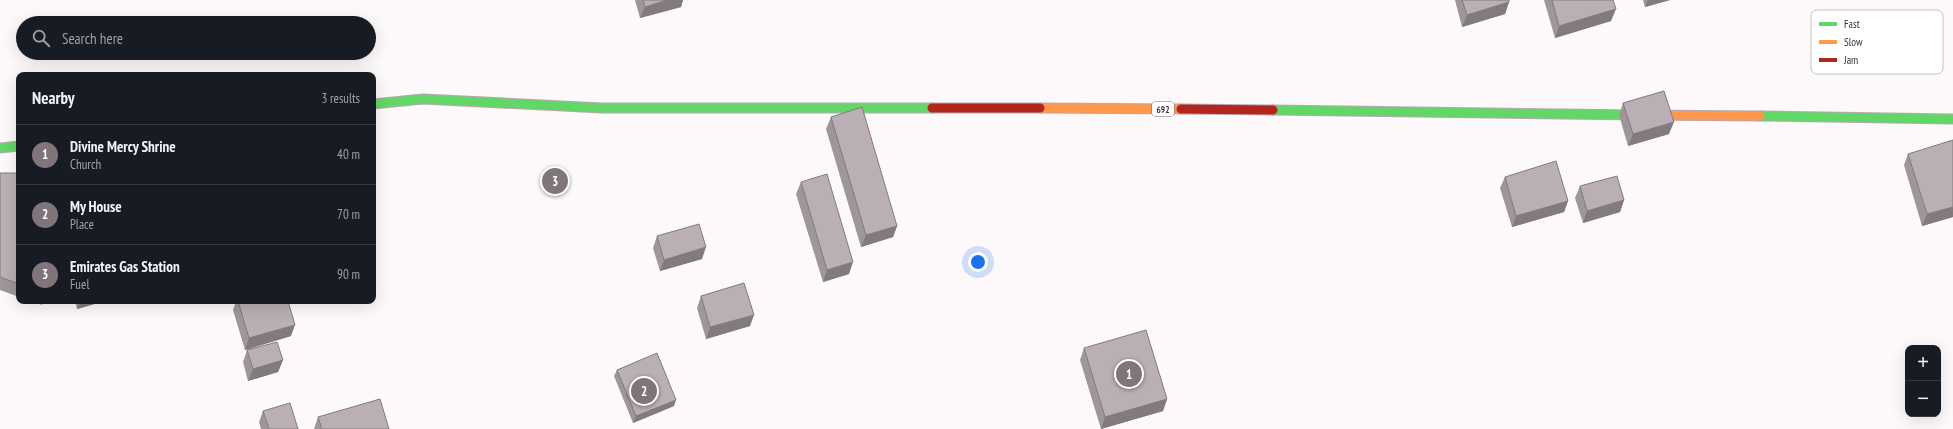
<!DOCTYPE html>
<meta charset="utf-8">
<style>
body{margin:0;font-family:"PT Sans Narrow",sans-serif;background:#20242c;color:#f1f3f6}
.controls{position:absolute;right:12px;bottom:12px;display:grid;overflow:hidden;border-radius:8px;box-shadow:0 4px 16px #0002}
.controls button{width:36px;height:36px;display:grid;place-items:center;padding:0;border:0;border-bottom:1px solid #363941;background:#171b24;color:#f1f3f6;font:20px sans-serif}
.you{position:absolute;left:978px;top:262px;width:14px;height:14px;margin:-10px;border:3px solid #fff;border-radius:50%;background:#1a73e8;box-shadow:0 0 0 6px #1a73e833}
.badge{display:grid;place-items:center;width:26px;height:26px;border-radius:50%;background:#80757b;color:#fff;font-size:13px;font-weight:700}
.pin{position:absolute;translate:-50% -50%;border:2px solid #fff;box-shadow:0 1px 4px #0006}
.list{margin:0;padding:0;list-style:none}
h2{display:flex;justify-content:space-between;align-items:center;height:52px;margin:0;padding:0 16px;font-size:17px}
h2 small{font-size:13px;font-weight:400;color:#9ea1a6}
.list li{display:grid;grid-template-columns:26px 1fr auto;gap:12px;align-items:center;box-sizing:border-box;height:60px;padding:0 16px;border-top:1px solid #363941}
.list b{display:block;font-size:15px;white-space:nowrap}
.list p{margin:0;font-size:13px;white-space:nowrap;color:#9ea1a6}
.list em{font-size:13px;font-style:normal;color:#9ea1a6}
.icon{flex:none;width:22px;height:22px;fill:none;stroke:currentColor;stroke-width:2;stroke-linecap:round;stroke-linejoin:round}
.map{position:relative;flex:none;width:1953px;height:429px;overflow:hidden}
.search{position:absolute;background:#171b24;box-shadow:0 4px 16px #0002;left:16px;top:16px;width:360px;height:44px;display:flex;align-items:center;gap:10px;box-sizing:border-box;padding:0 14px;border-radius:22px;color:#9ea1a6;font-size:15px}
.panel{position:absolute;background:#171b24;box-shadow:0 4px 16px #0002;left:16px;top:72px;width:360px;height:232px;border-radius:8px}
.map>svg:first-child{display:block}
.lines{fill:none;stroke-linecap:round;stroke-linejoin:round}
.fast-casing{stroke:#baa8b2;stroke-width:11}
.slow-casing{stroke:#baa8b2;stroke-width:11}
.jam-casing{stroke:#baa8b2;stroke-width:11}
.fast{stroke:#63d668;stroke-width:9}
.slow{stroke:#ff974d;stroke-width:9}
.jam{stroke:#b3261e;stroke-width:9}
.wall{fill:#9f969b}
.shaded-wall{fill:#827a7e}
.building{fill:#b9afb4;stroke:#827a7e}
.labels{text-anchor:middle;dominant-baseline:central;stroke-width:4;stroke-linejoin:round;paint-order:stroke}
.shield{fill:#fff;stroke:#766d72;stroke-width:1}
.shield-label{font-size:9px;font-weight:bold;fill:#3c2f36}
.key{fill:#fff;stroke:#c4c1c3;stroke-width:1}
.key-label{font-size:11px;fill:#3c2f36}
</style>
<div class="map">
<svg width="1953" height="429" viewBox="0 0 1953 429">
<rect width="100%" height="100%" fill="#fdf8fa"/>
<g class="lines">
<!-- fast casing -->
<g class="fast-casing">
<path id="fast" d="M373,104L423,99L602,108H932
M1273,110L1640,115
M1760,116L1953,119
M0,148L19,146"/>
</g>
<!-- slow casing -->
<g class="slow-casing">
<path id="slow" d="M1040,108L1181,109
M1640,115L1760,116"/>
</g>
<!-- jam casing -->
<g class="jam-casing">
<path id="jam" d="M932,108H1040
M1181,109L1273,110"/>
</g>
<!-- fast -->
<use href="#fast" class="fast"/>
<!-- slow -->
<use href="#slow" class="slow"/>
<!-- jam -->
<use href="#jam" class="jam"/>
</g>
<!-- wall -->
<path class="wall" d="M635,0H683L681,7L640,18Z
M1455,0H1509V2L1505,14L1462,27Z
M1544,0H1613L1611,21L1555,38Z
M1643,0H1670L1645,7Z
M1623,103L1669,134L1628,146L1619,115Z
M831,117L897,226L893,237L861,247L826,129Z
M1908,154L1953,217L1922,226L1904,165Z
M0,173H19V297L0,290Z
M1505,177L1568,201L1564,212L1512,227L1500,188Z
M801,182L849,274L823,282L796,194Z
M1580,186L1624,200L1620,212L1583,223L1575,198Z
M657,236L702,259L660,271L653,248Z
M701,296L750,326L706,339L697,308Z
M31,301H43L42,305Z
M75,301H105L77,309Z
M236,301H288L291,336L245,350L233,310Z
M1084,348L1167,399L1163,411L1101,429L1080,360Z
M247,350L283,360L278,372L248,381L243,362Z
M617,370L674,406L633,423L614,376Z
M263,411L298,429H261L259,422Z
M318,417L389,429H314Z"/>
<!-- shaded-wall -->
<path class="shaded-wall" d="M667,0H683L681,7L640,18L645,7Z
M1648,0H1670L1645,7Z
M1509,2L1505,14L1462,27L1467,15Z
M1616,9L1611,21L1555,38L1559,26Z
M1674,122L1669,134L1628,146L1633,134Z
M1624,200L1620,212L1583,223L1587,211Z
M1568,201L1564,212L1512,227L1516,216Z
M1953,207V217L1922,226L1927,214Z
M897,226L893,237L861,247L866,235Z
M706,247L702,259L660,271L664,260Z
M853,262L849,274L823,282L827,270Z
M80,301H105L77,309Z
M754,315L750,326L706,339L710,327Z
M295,325L291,336L245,350L249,338Z
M283,360L278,372L248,381L253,369Z
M1167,399L1163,411L1101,429L1105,417Z
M676,400L674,406L633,423L636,416Z"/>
<!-- building -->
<path class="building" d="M643,0H667L645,7Z
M1462,0H1509V2L1467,15Z
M1552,0H1613L1616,9L1559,26Z
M1664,91L1674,122L1633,134L1623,103Z
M862,107L897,226L866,235L831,117Z
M1953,140V207L1927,214L1908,154Z
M1556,161L1568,201L1516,216L1505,177Z
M0,173H19V284L0,277Z
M827,174L853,262L827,270L801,182Z
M1617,176L1624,200L1587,211L1580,186Z
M699,224L706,247L664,260L657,236Z
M744,283L754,315L710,327L701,296Z
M238,301H288L295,325L249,338Z
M1146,330L1167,399L1105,417L1084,348Z
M277,342L283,360L253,369L247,350Z
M657,353L676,400L636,416L617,370Z
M380,399L389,429H322L318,417Z
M290,403L298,429H269L263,411Z"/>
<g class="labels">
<!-- shield labels -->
<rect class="shield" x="1152" y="102" width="22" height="14" rx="3"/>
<g class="shield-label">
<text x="1163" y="109">692</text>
</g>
</g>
<!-- legend -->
<rect x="1811" y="10" width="132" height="64" rx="6" class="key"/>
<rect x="1819" y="22" width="18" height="4" fill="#63d668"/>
<rect x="1819" y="40" width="18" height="4" fill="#ff974d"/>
<rect x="1819" y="58" width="18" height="4" fill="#b3261e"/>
<g class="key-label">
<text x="1844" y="28">Fast</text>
<text x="1844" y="46">Slow</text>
<text x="1844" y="64">Jam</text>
</g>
</svg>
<div class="controls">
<button>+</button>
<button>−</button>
</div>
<div class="you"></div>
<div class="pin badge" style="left:1129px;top:374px">1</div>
<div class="pin badge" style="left:644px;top:391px">2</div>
<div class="pin badge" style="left:555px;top:181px">3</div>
<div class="search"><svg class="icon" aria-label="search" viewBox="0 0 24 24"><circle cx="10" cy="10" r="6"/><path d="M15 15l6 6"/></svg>Search here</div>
<section class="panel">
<h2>Nearby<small>3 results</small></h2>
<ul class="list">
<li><span class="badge">1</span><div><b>Divine Mercy Shrine</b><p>Church</p></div><em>40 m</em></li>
<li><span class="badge">2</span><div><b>My House</b><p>Place</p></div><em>70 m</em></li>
<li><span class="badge">3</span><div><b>Emirates Gas Station</b><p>Fuel</p></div><em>90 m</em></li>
</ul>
</section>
</div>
